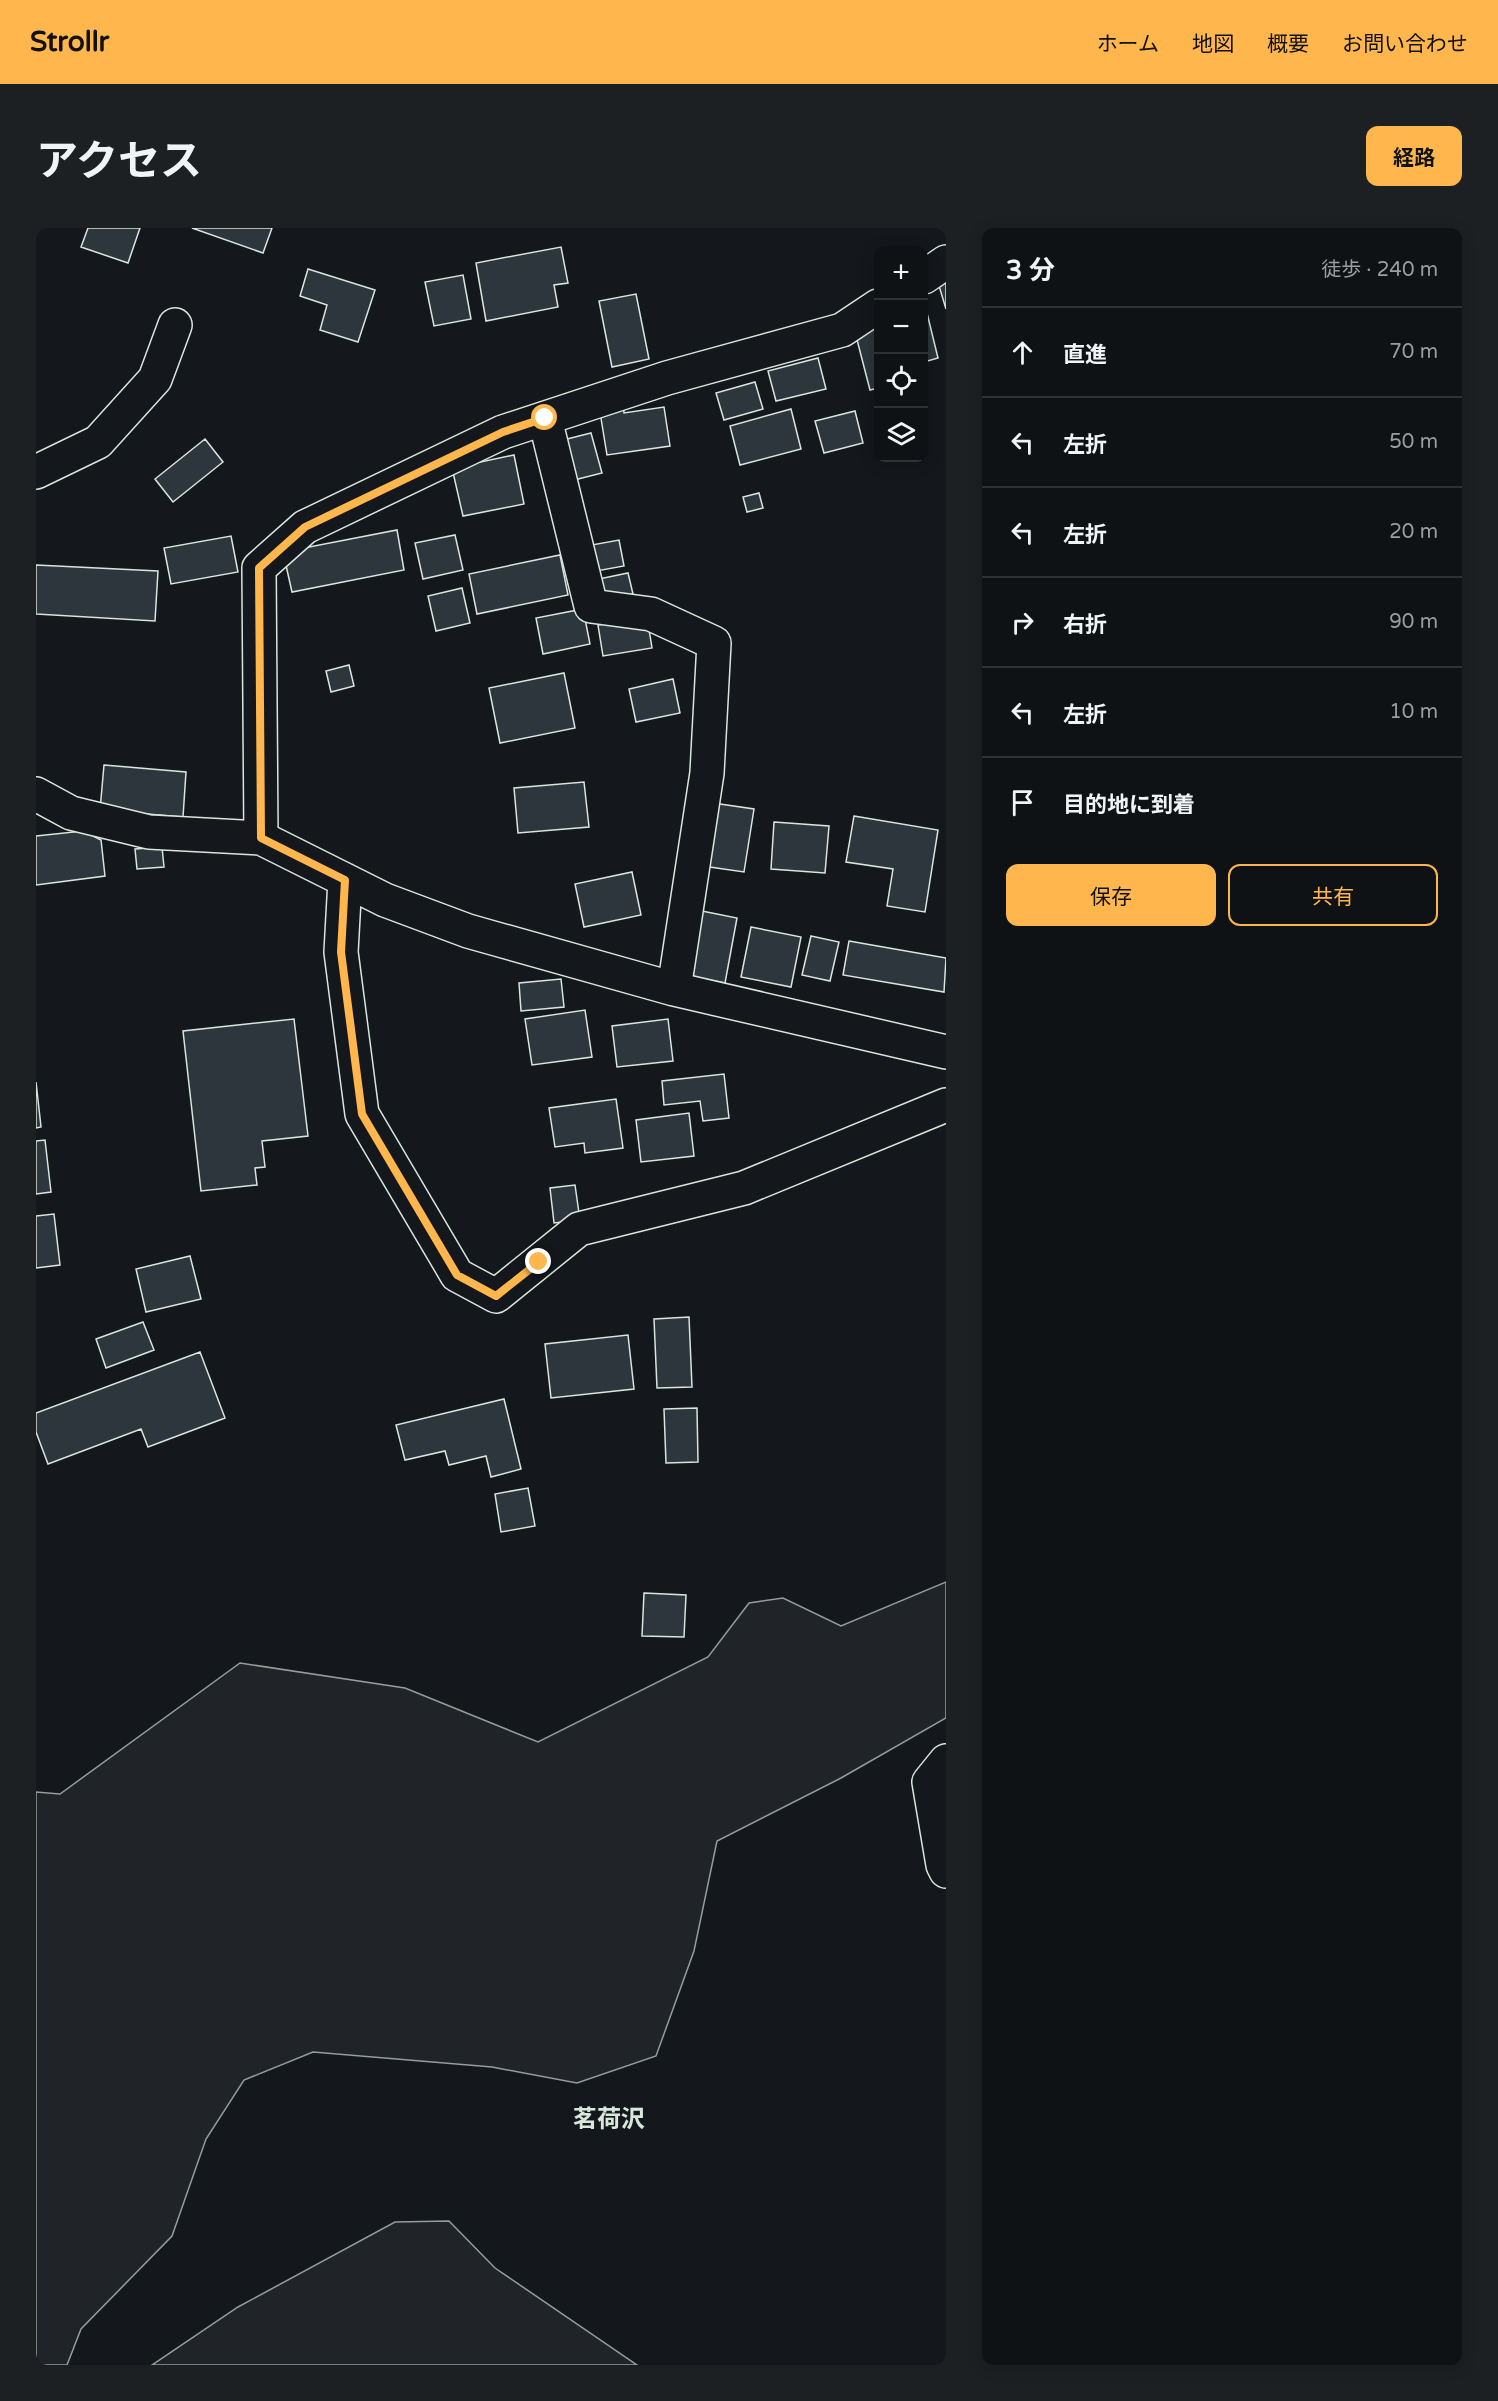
<!DOCTYPE html>
<html lang="ja">
<meta charset="utf-8">
<style>
body{margin:0;font-family:"Varela Round","Noto Sans JP",sans-serif;background:#1d2022;color:#f1f3f6}
.controls{position:absolute;right:18px;top:18px;display:grid;overflow:hidden;border-radius:12px;box-shadow:0 3px 15px #0003}
.controls button{width:54px;height:54px;display:grid;place-items:center;padding:0;border:0;border-bottom:2px solid #2f3234;background:#0f1215;color:#f1f3f6;font:30px sans-serif}
.stop{position:absolute;width:18px;height:18px;margin:-14px;border:4px solid #ffb74d;border-radius:50%;background:#fff}
.stop.end{background:#ffb74d;border-color:#fff;box-shadow:0 2px 6px #0008}
.list{margin:0;padding:0;list-style:none}
h2{display:flex;justify-content:space-between;align-items:center;height:78px;margin:0;padding:0 24px;font-size:26px}
h2 small{font-size:20px;font-weight:400;color:#9b9ea0}
.list li{display:grid;grid-template-columns:39px 1fr auto;gap:18px;align-items:center;box-sizing:border-box;height:90px;padding:0 24px;border-top:2px solid #2f3234}
.list b{display:block;font-size:22px;white-space:nowrap}
.list em{font-size:20px;font-style:normal;color:#9b9ea0}
.actions{display:flex;gap:12px;padding:18px 24px}
.actions a{flex:1;padding:14px 0;border:2px solid #ffb74d;border-radius:12px;text-align:center;font-size:21px;color:#ffb74d}
.actions .main{background:#ffb74d;color:#111}
.icon{flex:none;width:33px;height:33px;fill:none;stroke:currentColor;stroke-width:2;stroke-linecap:round;stroke-linejoin:round}
.map{position:relative;flex:none;width:910px;height:2137px;overflow:hidden;border-radius:12px}
header{display:flex;align-items:center;gap:36px;box-sizing:border-box;height:84px;padding:0 30px;background:#ffb74d;color:#111}
header strong{font-size:28px}
nav{display:flex;gap:33px;margin-inline-start:auto;font-size:21px}
.intro{display:flex;align-items:center;justify-content:space-between;box-sizing:border-box;height:144px;padding:0 36px}
h1{margin:0;font-size:42px}
.button{padding:15px 27px;border-radius:12px;background:#ffb74d;color:#111;font-size:21px;font-weight:700}
main{display:flex;gap:36px;padding:0 36px}
aside{flex:1;background:#0f1215;border-radius:12px;box-shadow:0 3px 15px #0003}
.map>svg:first-child{display:block}
.green{fill:#202428;stroke:#939e99;stroke-width:1.5}
.building{fill:#2c363c;stroke:#d8e6dc;stroke-width:1.5}
.lines{fill:none;stroke-linecap:round;stroke-linejoin:round}
.minor-casing{stroke:#d8e6dc;stroke-width:36}
.minor{stroke:#14181c;stroke-width:33}
.route{stroke:#ffb74d;stroke-width:8}
.labels{text-anchor:middle;dominant-baseline:central;stroke-width:4.5;stroke-linejoin:round;paint-order:stroke}
.quarter-label{font-size:24px;font-weight:bold;fill:#d8e6dc;stroke:#14181c}
</style>
<header>
<strong>Strollr</strong>
<nav><a>ホーム</a><a>地図</a><a>概要</a><a>お問い合わせ</a></nav>
</header>
<div class="intro"><h1>アクセス</h1><a class="button">経路</a></div>
<main>
<div class="map">
<svg width="910" height="2137" viewBox="0 0 910 2137">
<rect width="100%" height="100%" fill="#14181c"/>
<!-- green -->
<path class="green" d="M910,1354V1490L805,1550L681,1613L658,1723L620,1828L541,1855L456,1839L277,1824L208,1852L170,1911L136,2008L45,2101L31,2137H0V1564L24,1566L204,1435L369,1460L502,1514L672,1429L713,1375L747,1370L805,1398Z
M413,1993L459,2040L601,2137H116L202,2079L359,1994Z"/>
<!-- building -->
<path class="building" d="M52,0H104L92,35L45,19Z
M156,0H236L227,25Z
M525,19L532,55L518,57L522,79L450,93L440,35Z
M272,41L339,62L322,114L284,102L291,77L264,68Z
M427,47L435,91L398,98L389,54Z
M910,48V81L901,51Z
M600,66L613,131L576,139L563,73Z
M891,85L902,130L888,134V86Z
M842,98V160L834,162L819,104Z
M782,130L790,161L740,173L732,143Z
M719,154L727,181L688,192L680,165Z
M587,175L588,185L628,179L634,218L571,227L563,178Z
M755,181L765,221L704,237L694,198Z
M819,183L827,215L788,225L779,193Z
M555,205L566,245L534,253L523,213Z
M169,211L187,234L137,274L119,251Z
M478,227L488,276L427,288L416,240Z
M723,265L727,280L711,284L707,269Z
M361,302L368,342L256,364L247,324Z
M419,307L427,342L387,351L379,315Z
M195,308L202,344L135,356L128,320Z
M583,312L588,338L555,344L550,318Z
M524,327L532,367L441,386L433,346Z
M0,337L122,343L119,393L0,386Z
M592,345L597,366L562,373L558,352Z
M426,360L434,395L400,403L392,368Z
M547,381L554,416L507,426L500,390Z
M611,389L616,420L567,428L562,397Z
M313,437L318,458L295,464L290,443Z
M528,445L539,500L464,515L453,460Z
M637,451L644,485L600,494L593,461Z
M68,537L150,544L147,589L64,582Z
M548,554L553,599L482,605L478,560Z
M677,575L718,581L708,644L667,638Z
M818,588L902,602L889,684L851,678L857,641L810,634Z
M738,594L793,598L789,645L735,641Z
M47,603L65,612L69,648L0,657V608Z
M126,619L128,639L101,641L99,621Z
M596,644L605,687L548,699L539,656Z
M661,682L701,690L689,755L649,747Z
M715,699L765,709L755,759L705,749Z
M775,708L803,714L794,753L766,747Z
M813,713L910,730L908,764L807,747Z
M525,751L528,779L485,783L483,755Z
M549,782L556,829L496,837L489,791Z
M258,791L272,908L226,913L229,939L219,940L221,957L165,963L147,803Z
M632,791L637,833L581,839L576,798Z
M688,846L693,890L667,893L664,873L628,877L626,853Z
M0,854L5,899L0,900Z
M580,871L587,920L549,925L548,915L519,919L513,880Z
M653,885L658,928L605,934L600,892Z
M9,912L15,964L0,966V913Z
M539,957L544,992L518,995L514,960Z
M18,986L24,1037L0,1040V988Z
M154,1028L165,1071L110,1084L100,1041Z
M653,1089L656,1159L621,1160L618,1091Z
M107,1094L118,1122L70,1140L60,1111Z
M592,1107L598,1161L515,1170L509,1116Z
M164,1124L189,1190L112,1219L105,1201L12,1236L0,1204V1185Z
M468,1171L485,1241L455,1249L450,1228L413,1237L409,1223L369,1232L360,1197Z
M661,1180L662,1234L630,1235L628,1181Z
M492,1260L499,1298L465,1304L459,1266Z
M608,1365L650,1367L648,1409L606,1408Z"/>
<g class="lines">
<!-- minor casing -->
<g class="minor-casing">
<path id="minor" d="M888,49L910,34
M509,191L555,378L615,386L678,415L671,545L638,761
M0,244L62,214L119,151L139,97
M0,566L35,585L113,604L225,610L349,672L432,703L638,761L910,824
M225,610L223,340L269,299L467,204L631,150L806,102L842,78
M309,652L305,724L326,886L421,1047L460,1068L543,1001L708,960L910,877
M910,1533L893,1554L907,1637L910,1643"/>
</g>
<!-- minor -->
<use href="#minor" class="minor"/>
</g>
<g class="lines">
<!-- route -->
<path class="route" d="M503,1034L460,1068L421,1047L326,886L305,724L309,652L225,610L223,340L269,299L467,204L509,190"/>
</g>
<g class="labels">
<!-- quarter labels -->
<g class="quarter-label">
<text x="573" y="1891">茗荷沢</text>
</g>
</g>
</svg>
<div class="controls">
<button>+</button>
<button>−</button>
<button><svg class="icon" aria-label="locate" viewBox="0 0 24 24"><circle cx="12" cy="12" r="6"/><path d="M12 2v4M12 18v4M2 12h4M18 12h4"/></svg></button>
<button><svg class="icon" aria-label="layers" viewBox="0 0 24 24"><path d="M12 4l9 5-9 5-9-5zM3 14l9 5 9-5"/></svg></button>
</div>
<div class="stop" style="left:509px;top:190px"></div>
<div class="stop end" style="left:503px;top:1034px"></div>
</div>
<aside>
<h2>3 分<small>徒歩 · 240 m</small></h2>
<ul class="list">
<li><svg class="icon" aria-label="ahead" viewBox="0 0 24 24"><path d="M12 20V5M6 11l6-6 6 6"/></svg><div><b>直進</b></div><em>70 m</em></li>
<li><svg class="icon" aria-label="left" viewBox="0 0 24 24"><path d="M17 20v-9H6M10 6l-5 5 5 5"/></svg><div><b>左折</b></div><em>50 m</em></li>
<li><svg class="icon" aria-label="left" viewBox="0 0 24 24"><path d="M17 20v-9H6M10 6l-5 5 5 5"/></svg><div><b>左折</b></div><em>20 m</em></li>
<li><svg class="icon" aria-label="right" viewBox="0 0 24 24"><path d="M7 20v-9h11M14 6l5 5-5 5"/></svg><div><b>右折</b></div><em>90 m</em></li>
<li><svg class="icon" aria-label="left" viewBox="0 0 24 24"><path d="M17 20v-9H6M10 6l-5 5 5 5"/></svg><div><b>左折</b></div><em>10 m</em></li>
<li><svg class="icon" aria-label="arrive" viewBox="0 0 24 24"><path d="M6 21V4h12l-3 4 3 4H6"/></svg><div><b>目的地に到着</b></div></li>
</ul>
<div class="actions"><a class="main">保存</a><a>共有</a></div>
</aside>
</main>
